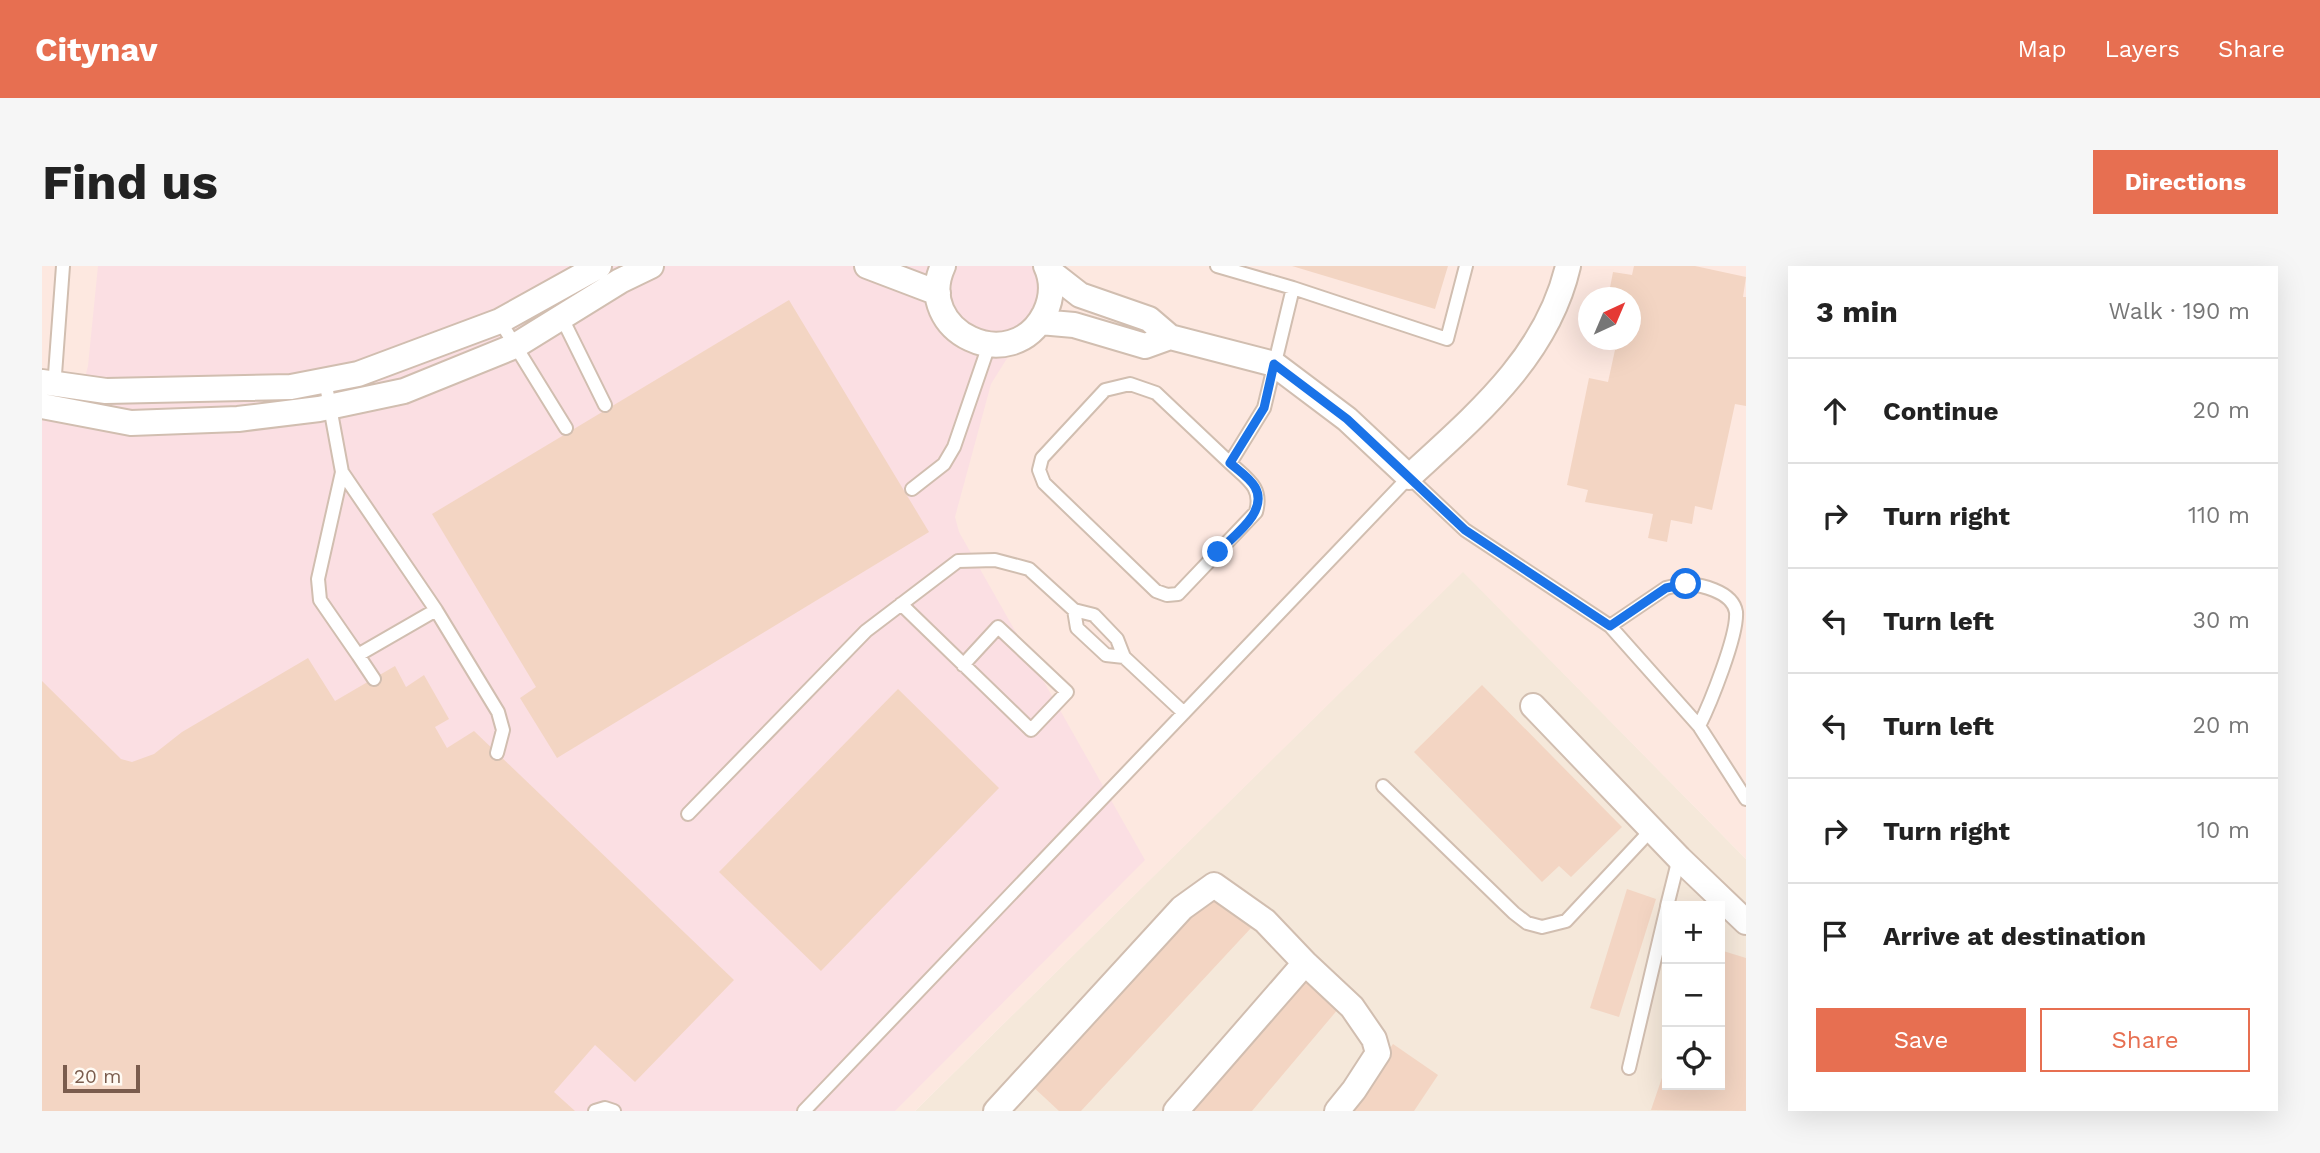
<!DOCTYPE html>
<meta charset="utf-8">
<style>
body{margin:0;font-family:"Work Sans",sans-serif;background:#f6f6f6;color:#222}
.controls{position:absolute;right:21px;bottom:21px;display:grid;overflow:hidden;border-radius:0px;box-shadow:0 7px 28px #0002}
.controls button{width:63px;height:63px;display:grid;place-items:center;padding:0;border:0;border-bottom:2px solid #e0e0e0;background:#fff;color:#222;font:35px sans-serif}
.compass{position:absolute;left:1536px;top:21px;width:63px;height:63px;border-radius:50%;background:#fff;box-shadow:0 7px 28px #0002;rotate:44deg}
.scale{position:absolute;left:21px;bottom:18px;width:77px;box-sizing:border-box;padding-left:7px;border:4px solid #7a5c4d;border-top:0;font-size:19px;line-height:24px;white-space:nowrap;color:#7a5c4d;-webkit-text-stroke:5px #fffaf3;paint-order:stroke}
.stop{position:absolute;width:21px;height:21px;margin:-16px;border:5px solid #1a73e8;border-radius:50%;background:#fff}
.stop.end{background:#1a73e8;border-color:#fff;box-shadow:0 2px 7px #0008}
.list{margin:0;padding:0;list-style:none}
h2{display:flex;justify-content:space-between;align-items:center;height:91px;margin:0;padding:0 28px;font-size:30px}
h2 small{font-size:23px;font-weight:400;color:#767676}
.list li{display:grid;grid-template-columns:46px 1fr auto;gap:21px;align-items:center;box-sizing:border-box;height:105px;padding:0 28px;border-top:2px solid #e0e0e0}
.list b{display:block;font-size:26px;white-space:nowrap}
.list em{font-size:23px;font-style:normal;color:#767676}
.actions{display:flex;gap:14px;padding:21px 28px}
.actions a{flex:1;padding:16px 0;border:2px solid #e76f51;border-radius:0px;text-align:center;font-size:24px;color:#e76f51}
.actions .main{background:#e76f51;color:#fff}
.icon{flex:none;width:38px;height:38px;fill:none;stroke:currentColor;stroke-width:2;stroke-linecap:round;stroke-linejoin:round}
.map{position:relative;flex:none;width:1704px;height:845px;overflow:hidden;border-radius:0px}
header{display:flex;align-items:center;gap:42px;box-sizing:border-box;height:98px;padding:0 35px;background:#e76f51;color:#fff}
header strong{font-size:33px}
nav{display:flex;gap:38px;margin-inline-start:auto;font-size:24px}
.intro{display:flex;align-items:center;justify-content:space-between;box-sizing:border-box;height:168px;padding:0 42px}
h1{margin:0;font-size:49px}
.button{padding:18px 32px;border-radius:0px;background:#e76f51;color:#fff;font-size:24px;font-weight:700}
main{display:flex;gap:42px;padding:0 42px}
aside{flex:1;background:#fff;border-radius:0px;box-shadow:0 7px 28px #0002}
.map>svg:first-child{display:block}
.residential{fill:#f5e8da;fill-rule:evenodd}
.commercial{fill:#fde8e0;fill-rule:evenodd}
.medical{fill:#fbdfe3}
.building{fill:#f3d5c3}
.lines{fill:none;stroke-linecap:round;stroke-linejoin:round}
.service-casing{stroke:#d1beb0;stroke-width:16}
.minor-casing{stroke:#d1beb0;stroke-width:28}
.service{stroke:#fff;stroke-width:12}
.minor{stroke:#fff;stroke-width:24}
.route{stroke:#1a73e8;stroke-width:9}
</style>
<header>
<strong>Citynav</strong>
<nav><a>Map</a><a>Layers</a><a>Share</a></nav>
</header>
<div class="intro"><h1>Find us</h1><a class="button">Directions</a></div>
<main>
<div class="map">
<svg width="1704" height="845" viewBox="0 0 1704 845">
<rect width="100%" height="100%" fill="#fdf6ec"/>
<!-- residential -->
<path class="residential" d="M1421,305L1704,593V845H873ZM1625,640H1678V819H1625Z"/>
<!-- commercial -->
<path class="commercial" d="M0,0H1704V593L1421,306L873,845H0ZM1546,32H1588V74H1546Z"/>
<!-- medical -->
<path class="medical" d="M56,0H1012L1004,30L949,118L913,251L917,266L1103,594L853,845H0V146L33,149L46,100Z"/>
<!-- building -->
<path class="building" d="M1250,0H1406L1393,43Z
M1592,0H1653L1704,11L1701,31H1704V140L1693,138L1670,244L1653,240L1650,258L1629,254L1625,276L1606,272L1611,248L1543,236L1546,224L1525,219L1547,112L1566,116L1573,84L1556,80L1557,74H1588V32H1566L1571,6L1590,9Z
M747,34L887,266L515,492L478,432L494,421L390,248Z
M266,392L293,435L353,400L364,421L382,409L407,453L393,461L405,482L432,465L692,714L593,816L553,779L512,826L533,845H0V415L79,493L90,496L112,488L140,466Z
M1440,419L1580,561L1529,611L1517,600L1500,616L1372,486Z
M856,423L957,522L779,705L677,606Z
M1585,623L1614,633L1577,751L1548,742Z
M1169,624L1209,662L1039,845H1017L988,818Z
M1678,684L1704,692V845L1609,844L1625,797V819H1678Z
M1256,707L1297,742L1210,845H1140Z
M1351,778L1396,809L1372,845H1304Z"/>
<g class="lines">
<!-- service casing -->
<g class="service-casing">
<path id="service" d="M1175,0L1251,22L1405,73L1424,0
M518,48L563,139
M458,55L524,162
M283,114L300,206L394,344L316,389L278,334L276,313L300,206
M12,122L21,0
M1188,197C1205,213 1221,221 1214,246L1136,328L1125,329L1114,325L1002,217L997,204L1000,192L1063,124L1088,118L1114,127L1188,197L1222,142L1251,22
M870,223L902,198L912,181L947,79
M859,338L989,464L1025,426L956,361L921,399
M394,344L456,446L461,464L455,487
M1032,344L1035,362L1064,389L1082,391
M1568,360L1624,322C1642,317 1655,317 1672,324C1682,328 1692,334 1694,346C1696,369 1668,438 1657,460
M316,389L332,413
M1341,520L1472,647L1485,657L1500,661L1524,655L1610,563
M646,548L824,365L916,295L953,294L987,303L1032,344L1052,349L1075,373L1082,391L1142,447
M1625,640L1637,592
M1587,802L1625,641
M553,845L563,842L572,845
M762,845L1367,211L1423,264L1568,360L1657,460L1704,533"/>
</g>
<!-- minor casing -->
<g class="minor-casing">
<path id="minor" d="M825,0L896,27
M901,0C871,65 970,113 1003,47C1010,32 1011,15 1004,0
M1006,4L1038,29L1107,53L1128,71L1232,98L1305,153L1367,211C1432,151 1505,91 1526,0
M998,56L1032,59L1103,80L1128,71
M0,116L64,125L249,121L316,108L458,55L557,0
M0,140L89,157L196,153L277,143L362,125L473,80L578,15L609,0
M1491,440L1637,592L1704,656
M954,845L1140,642L1172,619L1223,655L1263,697L1310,741L1332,773L1336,787L1312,824L1295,845
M1134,845L1263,697"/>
</g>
<!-- service -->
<use href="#service" class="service"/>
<!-- minor -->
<use href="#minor" class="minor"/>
</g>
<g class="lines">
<!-- route -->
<path class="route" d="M1176,286C1191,270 1227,246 1213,221C1208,212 1196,204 1188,197L1222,142L1232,98L1305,153L1423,264L1568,360L1624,322L1644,318"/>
</g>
</svg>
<div class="controls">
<button>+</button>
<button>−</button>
<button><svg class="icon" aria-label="locate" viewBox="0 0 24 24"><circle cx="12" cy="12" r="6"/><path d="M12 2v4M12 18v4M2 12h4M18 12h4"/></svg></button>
</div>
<svg class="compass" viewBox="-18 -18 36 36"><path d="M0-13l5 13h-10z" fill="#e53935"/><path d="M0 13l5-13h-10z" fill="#767676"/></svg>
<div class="scale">20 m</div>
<div class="stop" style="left:1644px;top:318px"></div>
<div class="stop end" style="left:1176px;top:286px"></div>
</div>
<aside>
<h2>3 min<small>Walk · 190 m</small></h2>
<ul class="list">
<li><svg class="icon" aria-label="ahead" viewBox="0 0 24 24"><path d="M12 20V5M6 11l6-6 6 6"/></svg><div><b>Continue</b></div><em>20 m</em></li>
<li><svg class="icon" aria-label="right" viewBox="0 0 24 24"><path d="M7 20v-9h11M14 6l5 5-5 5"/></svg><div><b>Turn right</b></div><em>110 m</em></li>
<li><svg class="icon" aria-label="left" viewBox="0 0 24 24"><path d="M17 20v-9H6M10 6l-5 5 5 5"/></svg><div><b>Turn left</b></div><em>30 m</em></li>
<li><svg class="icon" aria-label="left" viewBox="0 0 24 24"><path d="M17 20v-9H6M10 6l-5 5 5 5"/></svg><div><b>Turn left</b></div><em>20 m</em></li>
<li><svg class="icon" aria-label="right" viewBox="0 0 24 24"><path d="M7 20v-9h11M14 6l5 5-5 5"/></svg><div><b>Turn right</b></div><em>10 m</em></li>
<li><svg class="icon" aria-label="arrive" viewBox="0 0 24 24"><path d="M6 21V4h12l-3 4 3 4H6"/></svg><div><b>Arrive at destination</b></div></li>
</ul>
<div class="actions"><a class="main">Save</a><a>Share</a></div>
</aside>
</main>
